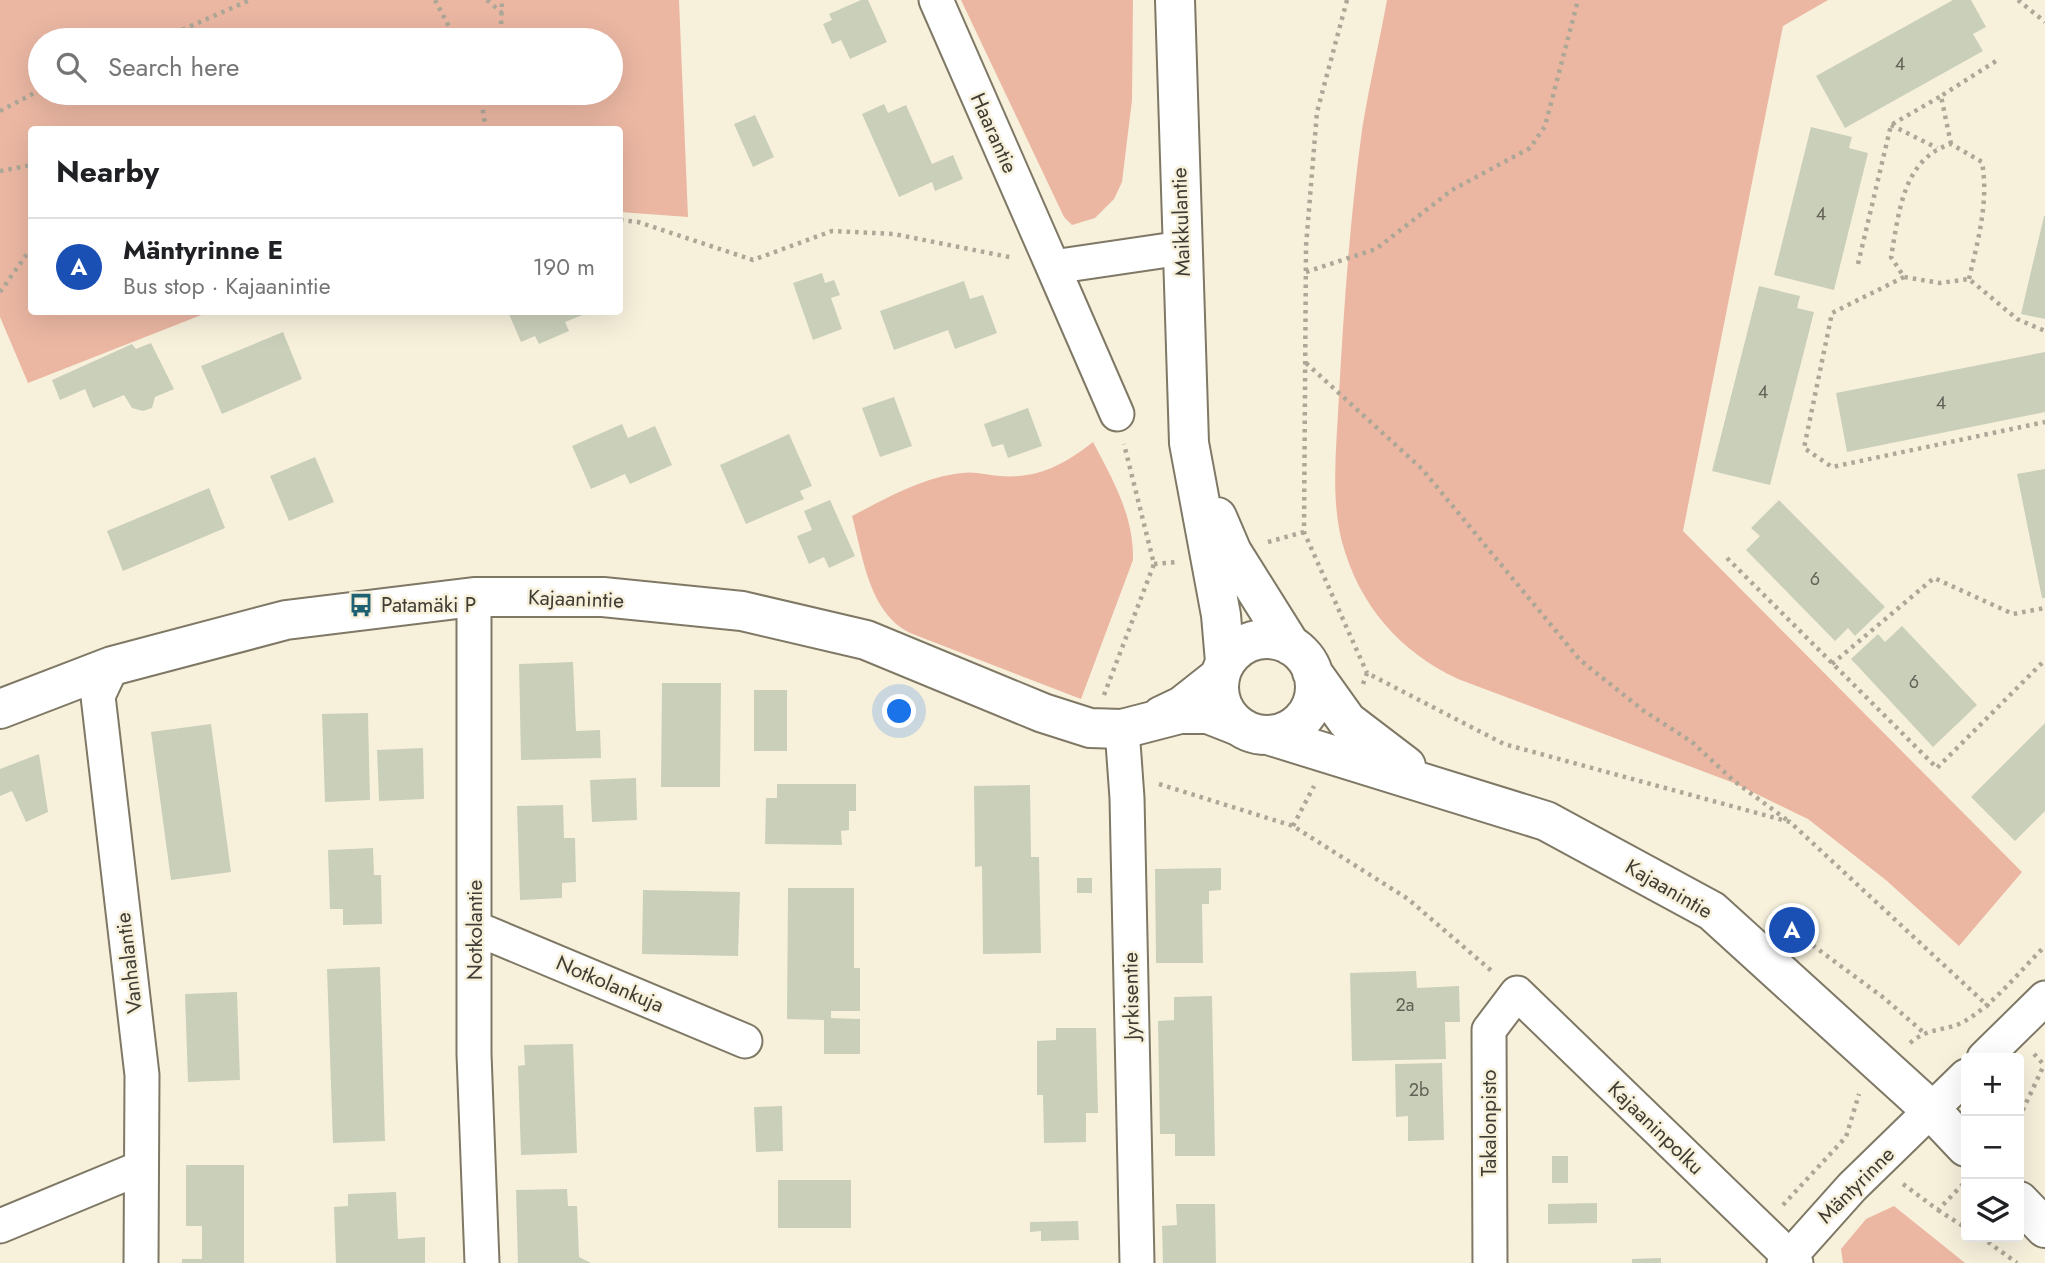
<!DOCTYPE html>
<meta charset="utf-8">
<style>
body{margin:0;font-family:Jost,sans-serif;background:#f2f2f2;color:#202124}
.controls{position:absolute;right:21px;bottom:21px;display:grid;overflow:hidden;border-radius:7px;box-shadow:0 7px 28px #0002}
.controls button{width:63px;height:63px;display:grid;place-items:center;padding:0;border:0;border-bottom:2px solid #e0e0e0;background:#fff;color:#202124;font:35px sans-serif}
.you{position:absolute;left:900px;top:712px;width:24px;height:24px;margin:-18px;border:5px solid #fff;border-radius:50%;background:#1a73e8;box-shadow:0 0 0 10px #1a73e833}
.badge{display:grid;place-items:center;width:46px;height:46px;border-radius:50%;background:#111827;color:#fff;font-size:23px;font-weight:700}
.pin{position:absolute;translate:-50% -50%;border:4px solid #fff;box-shadow:0 2px 7px #0006}
.list{margin:0;padding:0;list-style:none}
h2{display:flex;justify-content:space-between;align-items:center;height:91px;margin:0;padding:0 28px;font-size:30px}
h2 small{font-size:23px;font-weight:400;color:#757577}
.list li{display:grid;grid-template-columns:46px 1fr auto;gap:21px;align-items:center;box-sizing:border-box;height:98px;padding:0 28px;border-top:2px solid #e0e0e0}
.list b{display:block;font-size:26px;white-space:nowrap}
.list p{margin:0;font-size:23px;white-space:nowrap;color:#757577}
.list em{font-size:23px;font-style:normal;color:#757577}
.icon{flex:none;width:38px;height:38px;fill:none;stroke:currentColor;stroke-width:2;stroke-linecap:round;stroke-linejoin:round}
.map{position:relative;flex:none;width:2045px;height:1263px;overflow:hidden}
.search{position:absolute;background:#fff;box-shadow:0 7px 28px #0002;left:28px;top:28px;width:595px;height:77px;display:flex;align-items:center;gap:18px;box-sizing:border-box;padding:0 24px;border-radius:38px;color:#757577;font-size:26px}
.panel{position:absolute;background:#fff;box-shadow:0 7px 28px #0002;left:28px;top:126px;width:595px;height:189px;border-radius:7px}
.map>svg:first-child{display:block}
.green{fill:#ebb7a3;fill-rule:evenodd}
.building{fill:#cacfba}
.lines{fill:none;stroke-linecap:round;stroke-linejoin:round}
.minor-casing{stroke:#7e7865;stroke-width:37}
.tertiary-casing{stroke:#7e7865;stroke-width:42}
.secondary-casing{stroke:#7e7865;stroke-width:42}
.path{stroke:#aca797;stroke-width:4.5;stroke-dasharray:3.5 5;stroke-linecap:butt}
.minor{stroke:#fff;stroke-width:33}
.tertiary{stroke:#fff;stroke-width:38}
.secondary{stroke:#fff;stroke-width:38}
.labels{text-anchor:middle;dominant-baseline:central;stroke-width:5;stroke-linejoin:round;paint-order:stroke}
.number-label{font-size:18px;fill:#616155}
.street-label{font-size:21px;fill:#3e3c33;stroke:#f7f1dc}
.poi-label{font-size:21px;fill:#3e3c33;stroke:#f7f1dc;text-anchor:start}
</style>
<div class="map">
<svg width="2045" height="1263" viewBox="0 0 2045 1263">
<rect width="100%" height="100%" fill="#f7f1dc"/>
<!-- green -->
<path class="green" d="M0,0H679L688,217L620,212V130H32V312H209L28,383L0,317ZM611,40V93H40V40Z
M961,0H1133L1132,100L1122,182L1114,199L1095,218L1072,225L1064,217Z
M1387,0H1828L1783,26L1683,531L2022,872L1959,946L1887,881L1808,819L1734,783L1458,679C1400,652 1359,605 1342,542C1330,495 1337,443 1339,394C1344,306 1350,218 1362,130C1369,87 1379,43 1387,0Z
M1093,442C1113,480 1134,516 1133,560L1081,699L910,633C869,613 863,557 852,516C887,498 923,477 962,473C975,471 987,475 1000,476C1037,479 1064,465 1093,442Z
M1894,1206L1965,1263H1843L1841,1249L1866,1219Z"/>
<!-- building -->
<path class="building" d="M861,0H868L887,42L850,59L841,40L832,44L823,24L832,20L829,14Z
M1953,0H1971L1986,27L1973,34L1983,51L1845,128L1816,76Z
M884,104L888,113L906,105L932,164L953,155L963,179L935,191L932,182L899,197L862,114Z
M755,115L774,157L753,167L734,124Z
M1811,127L1852,137L1849,148L1868,153L1834,290L1774,275Z
M2044,216H2045V319L2021,314Z
M822,273L825,283L834,280L840,295L831,298L842,329L813,340L793,283Z
M964,281L970,299L983,295L997,333L955,349L948,330L894,350L880,311Z
M1759,286L1800,296L1797,308L1814,312L1770,485L1712,471Z
M508,312H590L565,322L569,331L539,344L535,336L521,342Z
M283,332L302,379L222,414L201,366Z
M151,343L174,389L155,397L152,408L143,411L132,408L124,395L93,408L85,389L60,400L52,380L132,344L136,349Z
M2045,352V412L1847,452L1836,393Z
M894,397L912,446L880,457L862,408Z
M1028,408L1042,446L1008,458L1003,444L992,447L984,424Z
M622,424L628,438L655,426L672,465L630,484L625,474L591,489L572,446Z
M789,434L812,486L800,491L804,499L746,524L720,465Z
M315,457L334,502L289,521L270,476Z
M2045,469V598H2042L2017,474Z
M209,488L225,528L123,571L107,531Z
M830,500L855,556L829,568L824,557L809,564L797,536L812,530L804,511Z
M1779,500L1885,607L1855,636L1848,628L1835,641L1746,550L1760,536L1751,528Z
M1902,626L1977,705L1933,747L1851,659L1878,634L1885,642Z
M573,662L576,731L600,730L601,758L521,760L519,664Z
M662,683H721L720,787H661Z
M754,690H787V751H754Z
M368,713L370,800L325,802L322,714Z
M2045,723V811L2015,841L1971,797Z
M211,724L231,872L171,880L151,732Z
M423,748L424,799L379,801L377,750Z
M39,754L48,812L26,822L12,791L0,796V769Z
M636,778L637,820L592,822L590,780Z
M777,784H856V811H849V830L841,831L842,845L765,844L766,798H777Z
M1030,785L1031,857H1039L1041,953L983,954L982,866L975,867L974,786Z
M563,805L564,838H575L576,882L562,883V898L520,900L517,806Z
M373,848L374,875H381L382,924L343,925V909H330L328,850Z
M1221,868V890L1209,891V904H1202L1203,963H1156L1155,869Z
M1077,878H1092V893H1077Z
M788,888H854V968H860V1011H831V1018L860,1019V1054H824V1020L787,1019Z
M643,890L740,892L738,956L642,954Z
M380,967L385,1141L333,1143L327,969Z
M1416,971L1417,988L1459,986L1460,1022H1445L1446,1059L1352,1061L1350,973Z
M237,992L240,1080L188,1082L185,994Z
M1212,996L1215,1156H1175V1134H1160L1158,1021L1174,1020V997Z
M1056,1028H1096L1098,1113H1086V1142L1044,1143L1043,1095H1037V1041L1056,1040Z
M573,1044L577,1153L521,1155L518,1066L525,1065L524,1045Z
M1442,1063L1444,1140L1408,1141V1116L1396,1117L1395,1064Z
M782,1106L783,1151L756,1152L754,1107Z
M1552,1156H1568V1183H1552Z
M186,1165H244V1263H182V1259H202V1226H186Z
M778,1180H851V1228H778Z
M567,1189L568,1206H577L579,1257L591,1263H518L516,1190Z
M396,1192L398,1239L425,1237V1263H336L334,1207L348,1206V1194Z
M1597,1203V1223L1548,1224V1204Z
M1176,1204H1215L1216,1263H1163L1162,1226L1177,1225Z
M1078,1221L1079,1240L1041,1241V1231L1030,1232V1222Z
M1661,1258V1263H1632V1259Z"/>
<g class="lines">
<!-- minor casing -->
<g class="minor-casing">
<path id="minor" d="M936,0L1053,267L1182,248
M1053,267L1117,414
M474,597V1054L482,1263
M112,666L98,696L142,1075L141,1263
M1122,729L1127,798L1137,1263
M475,928L745,1041
M1984,1058L2045,998
M0,1226L140,1168
M1490,1263L1489,1030L1517,993L1796,1263
M1784,1263L1852,1187L1966,1076"/>
</g>
<!-- tertiary casing -->
<g class="tertiary-casing">
<path id="tertiary" d="M0,709L112,666L286,620L474,597H603L742,611L866,640L1043,713L1090,728L1122,729L1180,714H1208L1236,725
M1161,716L1182,706L1220,676"/>
</g>
<!-- secondary casing -->
<g class="secondary-casing">
<path id="secondary" d="M1175,0L1189,443L1221,615L1225,662
M1217,517L1232,552L1291,646
M1219 687a48 48 0 1 1 96 0a48 48 0 1 1-96 0Z
M1312,672L1347,721L1406,766
M1268,735L1546,821L1712,911L1931,1110L1966,1147
M2019,1201L2045,1228"/>
</g>
<!-- path -->
<path class="path" d="M435,0L456,40
M487,0L502,13
M1347,0L1317,112L1306,246L1304,532L1367,673
M2018,0L2045,22
M159,40L250,0
M496,40L501,28L502,0
M480,93L486,130
M0,111L40,90
M1891,125L1937,148
M1951,144L1941,96L1996,61
M0,171L32,165
M620,220L638,222L753,260L832,231L894,234L1014,258
M1858,264L1891,125L1941,96
M1306,272L1376,249L1452,190L1530,148L1545,126L1578,0
M1904,277L1832,313L1804,448L1832,467L2045,422
M1969,279C1978,240 1989,202 1982,162L1951,144C1902,159 1899,214 1891,257L1904,277L1940,283L1969,279L2017,319L2045,331
M0,292L32,247
M1306,363L1422,469L1580,660L1644,711L1692,742L1734,781L1787,820
M1268,542L1304,532
M1727,558L1937,768L2045,660
M1154,564L1177,562
M1832,664L1934,578L2013,614L2045,608
M1363,684L1367,673L1504,744L1790,822L1989,1007
M1104,695L1154,564L1124,444
M1159,784L1293,826L1408,899L1494,973
M1293,826L1314,786
M1792,930L1884,998L1923,1032
M1910,1043C1930,1026 1946,1032 1965,1021C1995,1003 2020,971 2045,946
M2034,1054L2045,1066
M2019,1118L2044,1065
M1903,1184L1938,1210L1965,1182
M1783,1205L1846,1137L1859,1094
M1938,1210L1966,1228
M1981,1237L2017,1263"/>
<!-- minor -->
<use href="#minor" class="minor"/>
<!-- tertiary -->
<use href="#tertiary" class="tertiary"/>
<!-- secondary -->
<use href="#secondary" class="secondary"/>
</g>
<!-- icons -->
<defs>
<g id="bus-bare" transform="scale(1.89)"><path d="M-5-6H5V4H4V6H2V4H-2V6H-4V4H-5ZM-3.5-4V0h7V-4ZM-3.5 1.2v1.5H-2V1.2ZM2 1.2v1.5H3.5V1.2Z" fill="#1d6173" stroke="#f7f1dc" stroke-width="2.5" paint-order="stroke"/></g>
</defs>
<g fill-rule="evenodd">
<use href="#bus-bare" x="361" y="605"/>
</g>
<g class="labels">
<!-- number labels -->
<g class="number-label">
<text x="1900" y="64">4</text>
<text x="1821" y="214">4</text>
<text x="1763" y="392">4</text>
<text x="1941" y="403">4</text>
<text x="1815" y="579">6</text>
<text x="1914" y="682">6</text>
<text x="1405" y="1005">2a</text>
<text x="1419" y="1090">2b</text>
</g>
<!-- street labels -->
<g class="street-label">
<text transform="translate(994 133) rotate(66)">Haarantie</text>
<text transform="translate(1181 222) rotate(-92)">Maikkulantie</text>
<text transform="translate(576 599) rotate(2)">Kajaanintie</text>
<text transform="translate(1669 889) rotate(30)">Kajaanintie</text>
<text transform="translate(475 930) rotate(-90)">Notkolantie</text>
<text transform="translate(129 963) rotate(-97)">Vanhalantie</text>
<text transform="translate(610 984) rotate(23)">Notkolankuja</text>
<text transform="translate(1131 996) rotate(-91)">Jyrkisentie</text>
<text transform="translate(1489 1123) rotate(-90)">Takalonpisto</text>
<text transform="translate(1656 1128) rotate(44)">Kajaaninpolku</text>
<text transform="translate(1856 1185) rotate(-45)">Mäntyrinne</text>
</g>
<!-- poi labels -->
<g class="poi-label">
<text x="381" y="605">Patamäki P</text>
</g>
</g>
</svg>
<div class="controls">
<button>+</button>
<button>−</button>
<button><svg class="icon" aria-label="layers" viewBox="0 0 24 24"><path d="M12 4l9 5-9 5-9-5zM3 14l9 5 9-5"/></svg></button>
</div>
<div class="you"></div>
<div class="pin badge" style="left:1792px;top:930px;background:#1a4fb4">A</div>
<div class="search"><svg class="icon" aria-label="search" viewBox="0 0 24 24"><circle cx="10" cy="10" r="6"/><path d="M15 15l6 6"/></svg>Search here</div>
<section class="panel">
<h2>Nearby<small></small></h2>
<ul class="list">
<li><span class="badge" style="background:#1a4fb4">A</span><div><b>Mäntyrinne E</b><p>Bus stop · Kajaanintie</p></div><em>190 m</em></li>
</ul>
</section>
</div>
